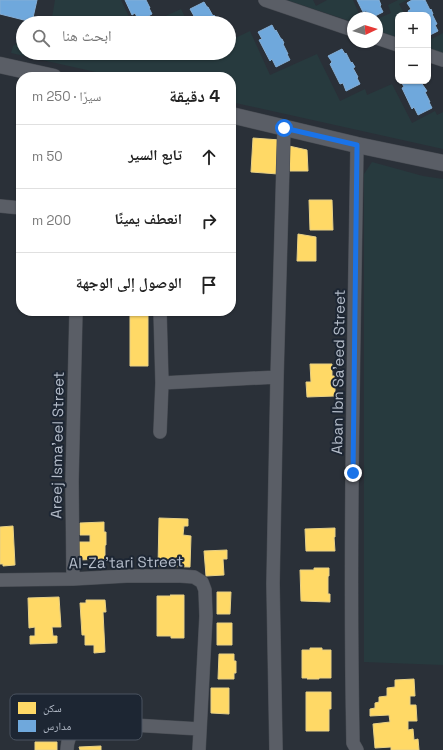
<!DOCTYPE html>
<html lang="ar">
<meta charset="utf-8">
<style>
body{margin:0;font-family:"Space Grotesk","Noto Naskh Arabic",sans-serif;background:#f2f2f2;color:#222;direction:rtl}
.controls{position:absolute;right:12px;top:12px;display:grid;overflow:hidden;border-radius:8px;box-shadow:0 1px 3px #0004}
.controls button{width:36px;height:36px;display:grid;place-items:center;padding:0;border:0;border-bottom:1px solid #e0e0e0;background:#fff;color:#222;font:20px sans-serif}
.compass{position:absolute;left:347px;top:12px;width:36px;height:36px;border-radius:50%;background:#fff;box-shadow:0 1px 3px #0004;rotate:86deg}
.stop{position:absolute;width:12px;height:12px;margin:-9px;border:3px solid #1a73e8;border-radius:50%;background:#fff}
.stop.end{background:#1a73e8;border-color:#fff;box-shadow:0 1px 4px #0008}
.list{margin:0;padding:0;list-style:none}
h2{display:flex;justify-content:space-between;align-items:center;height:52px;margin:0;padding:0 16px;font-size:17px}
h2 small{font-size:13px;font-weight:400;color:#767676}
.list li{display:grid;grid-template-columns:26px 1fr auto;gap:12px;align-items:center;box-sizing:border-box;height:64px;padding:0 16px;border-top:1px solid #e0e0e0}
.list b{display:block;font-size:15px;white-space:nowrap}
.list em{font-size:13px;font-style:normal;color:#767676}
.icon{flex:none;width:22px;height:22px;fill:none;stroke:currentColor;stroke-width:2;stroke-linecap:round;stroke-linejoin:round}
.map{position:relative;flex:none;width:443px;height:750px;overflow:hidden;direction:ltr}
.search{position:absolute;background:#fff;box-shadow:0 1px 3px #0004;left:16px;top:16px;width:220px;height:44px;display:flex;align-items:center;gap:10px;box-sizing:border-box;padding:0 14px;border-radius:22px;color:#767676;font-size:15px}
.panel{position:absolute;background:#fff;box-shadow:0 1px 3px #0004;left:16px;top:72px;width:220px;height:244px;border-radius:16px;direction:rtl}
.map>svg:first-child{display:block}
.green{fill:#273a3e}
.homes{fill:#ffd966;stroke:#e8d084}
.schools{fill:#6fa8dc;stroke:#84aed6}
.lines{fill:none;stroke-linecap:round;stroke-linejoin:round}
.minor-casing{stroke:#484c53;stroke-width:14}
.tertiary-casing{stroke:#484c53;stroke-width:17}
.minor{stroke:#5a5e66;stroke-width:13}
.tertiary{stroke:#5a5e66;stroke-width:16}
.route{stroke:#1a73e8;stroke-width:5}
.labels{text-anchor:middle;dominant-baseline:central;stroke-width:4;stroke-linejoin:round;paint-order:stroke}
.street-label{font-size:15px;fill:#b4bcc9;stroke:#1d2633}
.key{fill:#1d2633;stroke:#4a5360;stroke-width:1}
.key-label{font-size:11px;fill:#b4bcc9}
</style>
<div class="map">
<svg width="443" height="750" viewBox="0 0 443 750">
<rect width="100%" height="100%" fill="#2a3038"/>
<!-- green -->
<path class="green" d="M55,0H121L132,23H51Z
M287,0H313L316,6L327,0H353L360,16L362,18H353V22Z
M398,0H407L399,4L405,15H398V38L377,30V19L391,13L388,5Z
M181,9L188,23H147L158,18L159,19Z
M250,31L270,75L317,54L340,101L365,89L367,95L392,84L412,123L435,111L437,115L443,112V149L231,102V77H118L11,53L13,46L23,39V53H229V41Z
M443,33V53L428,48V41Z
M372,162L423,176L443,179V665L364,662V174Z"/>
<!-- homes -->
<path class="homes" d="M253,138L280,140L278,174L251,172Z
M289,146L307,150L308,171H290Z
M309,200H332L333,230H310Z
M298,234L316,237V261H297Z
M130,313H148V366H130Z
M310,364H332V376H335V381H333V387H335V396L307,397L306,382H311Z
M159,518L188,519V526H184L183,535L191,536L190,567L158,566Z
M104,522V532H106V545H105V559L78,560V542H90V535H80V523Z
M13,526L15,565L3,566V564H0V527Z
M335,528V537H334L335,551H306L305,529Z
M227,550V559H223L224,575L206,576L204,551Z
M314,568H329V576H328V594H330V602L301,601L300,570H314Z
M217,592H231L230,614H217Z
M170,595H184V638H171V636H157V596H171Z
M59,597L61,627H52L53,636H57V643L30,644V636H35V627L29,628L28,598Z
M86,600H105L106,612H103L105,652L94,653V645H85V635H82L80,603H86Z
M217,623H232V645H217Z
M310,648H322V650H331V678H319V679H307L308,678H302V650H310Z
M219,654H234V661H236V673H234V679H218Z
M414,679L415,696H410V705H416L417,721H408V730L413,729L414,740L418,739L419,750H391V747L375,748L373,724L390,722L389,715L370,716V709L375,708V703L379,702V697L387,696V688L395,687V680Z
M211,688H229V714L211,713Z
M306,692H331V709H329V731H306Z
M35,742H57V750H35Z
M101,746V750H80L79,747Z"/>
<!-- schools -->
<path class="schools" d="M0,0H37L32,22L0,14Z
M125,0H146L150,8H149L152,14L139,21L135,13L132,15Z
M357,0H379L381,5L380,6L383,12L371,18H369L366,11L363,12Z
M412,0H423L424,1L425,0L430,10L431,9L433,14H432L437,24L435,25L438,31L428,36V15H410L408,11L411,9L407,3Z
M204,2L207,7H208L213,16L214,15L217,20L215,21L216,23H195L191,17L194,16L190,9Z
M272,25L275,31L276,30L281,39H282L284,43L283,44L288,54H287L290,60L276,67L272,59L270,61L259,40L262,39L258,32Z
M342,49L345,54L346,53L351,63L352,62L355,67L353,68L358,77L357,78L360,84L346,91L343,83L340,84L330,64L332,62L328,56Z
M401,81H420L427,91L425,92L430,102H429L432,108L418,115L414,107L412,109L402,88L404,87Z"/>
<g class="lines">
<!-- minor casing -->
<g class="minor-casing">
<path id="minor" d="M265,0L353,30
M377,38L398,45
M428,55L443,60
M357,145C354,344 349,544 353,743L357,750
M0,206L21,208
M162,383L277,377
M160,432L162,383L160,311
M73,579L72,481L76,311
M0,580L73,579L127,576H180L194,577L202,582L205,590L206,616L199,750
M67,750C68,728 79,725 99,723L200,729
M276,750L273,584L277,377L284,128"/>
</g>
<!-- tertiary casing -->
<g class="tertiary-casing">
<path id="tertiary" d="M0,65L54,77
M231,115L357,145L443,163"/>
</g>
<!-- minor -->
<use href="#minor" class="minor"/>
<!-- tertiary -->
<use href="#tertiary" class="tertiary"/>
</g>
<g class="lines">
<!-- route -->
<path class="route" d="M284,128L357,145L353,473"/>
</g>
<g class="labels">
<!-- street labels -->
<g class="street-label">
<text transform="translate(338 372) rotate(-89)">Aban Ibn Sa’eed Street</text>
<text transform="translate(57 445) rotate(-89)">Areej Isma’eel Street</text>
<text transform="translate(126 562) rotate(-1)">Al-Za'tari Street</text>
</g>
</g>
<!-- legend -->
<rect x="10" y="694" width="132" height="46" rx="6" class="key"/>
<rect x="18" y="702" width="18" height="12" fill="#ffd966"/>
<rect x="18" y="720" width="18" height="12" fill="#6fa8dc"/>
<g class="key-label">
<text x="43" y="712">سكن</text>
<text x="43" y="730">مدارس</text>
</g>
</svg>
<div class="controls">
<button>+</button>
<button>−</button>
</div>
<svg class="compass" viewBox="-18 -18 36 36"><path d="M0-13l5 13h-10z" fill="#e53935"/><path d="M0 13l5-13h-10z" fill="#767676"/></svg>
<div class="stop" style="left:284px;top:128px"></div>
<div class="stop end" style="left:353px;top:473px"></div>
<div class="search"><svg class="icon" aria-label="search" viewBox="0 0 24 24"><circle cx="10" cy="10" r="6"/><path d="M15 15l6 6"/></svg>ابحث هنا</div>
<section class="panel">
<h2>4 دقيقة<small>سيرًا · 250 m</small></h2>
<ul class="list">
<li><svg class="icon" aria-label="ahead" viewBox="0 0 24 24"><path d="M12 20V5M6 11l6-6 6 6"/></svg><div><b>تابع السير</b></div><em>50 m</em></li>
<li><svg class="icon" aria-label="right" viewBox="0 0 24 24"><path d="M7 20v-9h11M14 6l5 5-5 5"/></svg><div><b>انعطف يمينًا</b></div><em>200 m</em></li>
<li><svg class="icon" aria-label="arrive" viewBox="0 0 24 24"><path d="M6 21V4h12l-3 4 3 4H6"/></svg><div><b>الوصول إلى الوجهة</b></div></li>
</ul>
</section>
</div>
